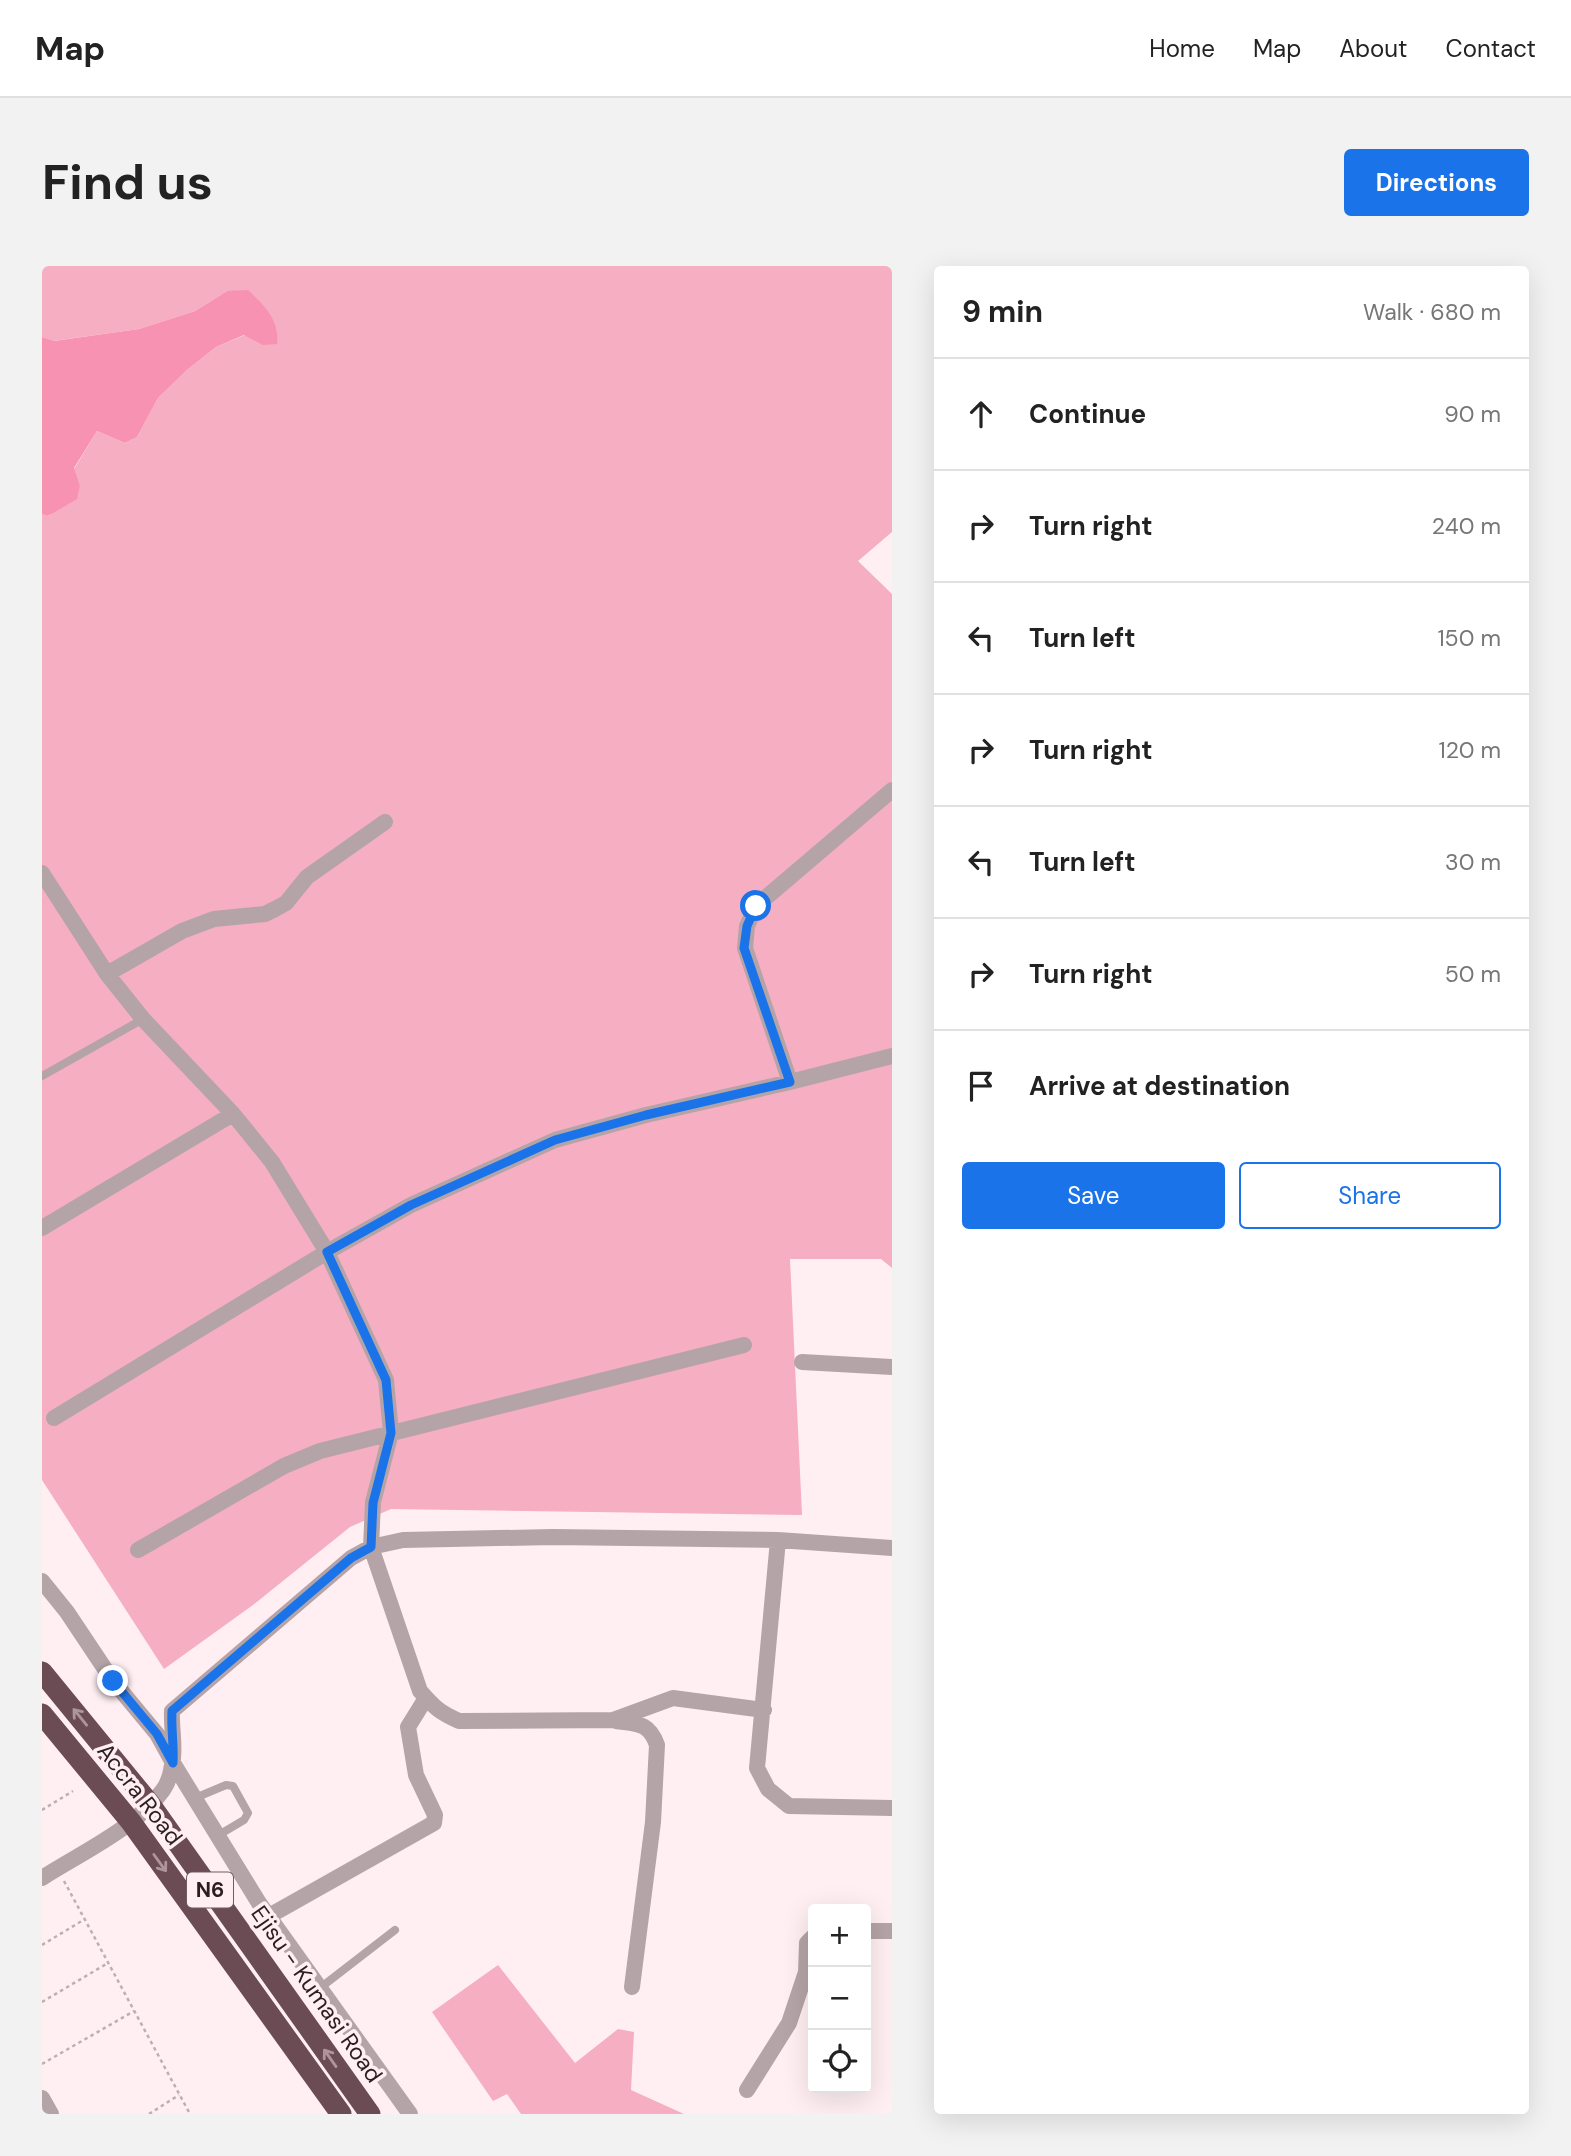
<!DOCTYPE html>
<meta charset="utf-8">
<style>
body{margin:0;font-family:"DM Sans",sans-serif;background:#f2f2f2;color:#222}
.controls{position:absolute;right:21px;bottom:21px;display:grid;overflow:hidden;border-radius:7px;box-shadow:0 7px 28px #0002}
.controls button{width:63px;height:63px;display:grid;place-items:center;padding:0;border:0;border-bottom:2px solid #e0e0e0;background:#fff;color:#222;font:35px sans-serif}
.stop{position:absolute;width:21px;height:21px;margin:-16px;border:5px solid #1a73e8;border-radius:50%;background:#fff}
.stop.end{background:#1a73e8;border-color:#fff;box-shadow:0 2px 7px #0008}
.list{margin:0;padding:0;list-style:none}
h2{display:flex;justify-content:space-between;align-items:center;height:91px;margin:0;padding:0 28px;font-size:30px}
h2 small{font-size:23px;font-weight:400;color:#767676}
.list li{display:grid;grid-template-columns:46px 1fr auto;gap:21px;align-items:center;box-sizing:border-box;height:112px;padding:0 28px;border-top:2px solid #e0e0e0}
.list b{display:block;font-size:26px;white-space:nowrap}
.list em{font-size:23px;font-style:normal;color:#767676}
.actions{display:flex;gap:14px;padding:21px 28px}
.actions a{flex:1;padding:16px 0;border:2px solid #1a73e8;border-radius:7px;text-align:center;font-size:24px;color:#1a73e8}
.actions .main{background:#1a73e8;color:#fff}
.icon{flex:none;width:38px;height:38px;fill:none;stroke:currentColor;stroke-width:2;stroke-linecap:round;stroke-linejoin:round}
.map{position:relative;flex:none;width:850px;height:1848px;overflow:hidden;border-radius:7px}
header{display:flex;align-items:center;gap:42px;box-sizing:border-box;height:98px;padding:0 35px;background:#fff;border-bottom:2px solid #e0e0e0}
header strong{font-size:33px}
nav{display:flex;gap:38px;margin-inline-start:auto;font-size:24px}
.intro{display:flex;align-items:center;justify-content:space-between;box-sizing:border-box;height:168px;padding:0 42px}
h1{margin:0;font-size:49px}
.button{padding:18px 32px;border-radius:7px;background:#1a73e8;color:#fff;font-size:24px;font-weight:700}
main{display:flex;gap:42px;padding:0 42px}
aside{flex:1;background:#fff;border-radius:7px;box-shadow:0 7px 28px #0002}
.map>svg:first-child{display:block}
.green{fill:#f5aec2}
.water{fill:#f892b2}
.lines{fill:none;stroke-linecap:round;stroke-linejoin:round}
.path{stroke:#bdaeb2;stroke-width:2.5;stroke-dasharray:3.5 3.5;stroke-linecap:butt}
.lane{stroke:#b4a4a8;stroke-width:8}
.street{stroke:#b4a4a8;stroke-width:16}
.highway{stroke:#6b4c54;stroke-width:21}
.oneway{stroke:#ae959c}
.route{stroke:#1a73e8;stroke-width:9}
.labels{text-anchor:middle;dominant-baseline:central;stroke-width:7;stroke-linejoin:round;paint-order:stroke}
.shield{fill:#ffeff3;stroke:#6b5d61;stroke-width:2}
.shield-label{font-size:21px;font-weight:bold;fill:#2b1e22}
.street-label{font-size:23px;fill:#2b1e22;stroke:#ffeff3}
</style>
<header>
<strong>Map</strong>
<nav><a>Home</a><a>Map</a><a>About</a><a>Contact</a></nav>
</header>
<div class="intro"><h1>Find us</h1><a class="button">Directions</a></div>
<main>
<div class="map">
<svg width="850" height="1848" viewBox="0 0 850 1848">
<rect width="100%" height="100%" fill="#ffeff3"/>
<!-- green -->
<path class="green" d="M0,0H850V266L816,295L850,328V1002L839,993H748L760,1249L349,1243L308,1261L211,1339L122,1403L0,1214V248L7,250L38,219L32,203L55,165L83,177L95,171L116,132L145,104L174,81L203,69L220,79L185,25L153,45L97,63L11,75L0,71Z
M456,1699L533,1797L576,1763L592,1766L589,1824L642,1848H479L465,1828L451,1835L390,1746Z"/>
<!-- water -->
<path class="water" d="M206,24C222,39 238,54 235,78L220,79L202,69L174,81L145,104L116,132L95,171L83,177L55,165L32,202L38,219L35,233L6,250L0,248V71L12,75L97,63L153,45L185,25Z"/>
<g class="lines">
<!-- path -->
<path class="path" d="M0,1544L31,1525
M22,1615L148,1848
M0,1679L43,1653
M0,1736L66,1697
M0,1798L92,1745
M107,1848L137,1829"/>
<!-- lane -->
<path class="lane" d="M0,810L101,753
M153,1532L184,1519L191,1520L206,1547L202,1554L175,1570
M278,1722L353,1664"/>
<!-- street -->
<path class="street" d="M0,607L65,708L101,753L191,848L230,896L285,986L344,1114L349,1167L331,1236L329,1281L378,1425C393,1442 397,1446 417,1455L571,1454L631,1432L722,1444
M65,708L140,665L172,653L223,648L233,643L244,637L265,611L343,556
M748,816L703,682L705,660L714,640L850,524
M0,962L191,848
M760,1096L850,1101
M12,1152L285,986L369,939L513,874L604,849L748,816L850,790
M736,1274L715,1502L726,1523L747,1540L850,1542
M96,1284L242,1200L278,1185L702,1079
M0,1315L25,1346L71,1415L115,1468L131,1497L217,1637L368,1848
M574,1455C595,1458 607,1456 615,1479L611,1556L590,1721
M0,1612C39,1587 94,1562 121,1524C126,1517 129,1507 130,1499C134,1481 129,1463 130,1445L309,1292L329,1281L361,1274L511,1271L736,1274L850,1282
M227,1650L392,1557L393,1549L374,1509L366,1461L384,1432
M824,1665H850
M705,1824L747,1757L764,1706L765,1677L771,1671
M0,1832L9,1848"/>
<!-- highway -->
<path class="highway" d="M0,1406L108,1538L328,1848
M0,1448L89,1556L299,1848"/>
</g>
<!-- one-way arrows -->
<defs><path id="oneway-shaft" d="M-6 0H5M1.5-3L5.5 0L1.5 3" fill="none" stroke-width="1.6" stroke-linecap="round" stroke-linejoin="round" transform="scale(1.75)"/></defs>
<g class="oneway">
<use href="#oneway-shaft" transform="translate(38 1451) rotate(-129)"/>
<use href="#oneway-shaft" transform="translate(118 1597) rotate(54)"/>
<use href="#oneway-shaft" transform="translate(288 1792) rotate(-125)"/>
</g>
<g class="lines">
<!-- route -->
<path class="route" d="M71,1415L115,1468L131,1497C132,1479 129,1463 130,1445L309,1292L329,1281L331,1237L349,1167L344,1114L285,986L369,939L513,874L604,849L748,816L702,682L705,660L714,640"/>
</g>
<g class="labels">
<!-- shield labels -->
<rect class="shield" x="145" y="1606.5" width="46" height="35" rx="5"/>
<g class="shield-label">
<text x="168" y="1624">N6</text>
</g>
<!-- street labels -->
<g class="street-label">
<text transform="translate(98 1528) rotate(52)">Accra Road</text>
<text transform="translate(275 1728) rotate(55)">Ejisu - Kumasi Road</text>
</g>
</g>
</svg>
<div class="controls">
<button>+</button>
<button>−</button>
<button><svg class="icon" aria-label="locate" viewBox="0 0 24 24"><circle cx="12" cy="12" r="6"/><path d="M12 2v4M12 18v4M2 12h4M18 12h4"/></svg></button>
</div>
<div class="stop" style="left:714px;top:640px"></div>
<div class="stop end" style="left:71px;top:1415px"></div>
</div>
<aside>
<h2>9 min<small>Walk · 680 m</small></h2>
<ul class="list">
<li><svg class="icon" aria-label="ahead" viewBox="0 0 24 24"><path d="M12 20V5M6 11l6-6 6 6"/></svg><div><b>Continue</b></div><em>90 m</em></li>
<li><svg class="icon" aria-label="right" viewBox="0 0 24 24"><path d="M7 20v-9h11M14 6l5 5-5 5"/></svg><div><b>Turn right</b></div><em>240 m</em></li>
<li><svg class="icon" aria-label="left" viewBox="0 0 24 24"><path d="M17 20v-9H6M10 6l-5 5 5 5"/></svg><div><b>Turn left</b></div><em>150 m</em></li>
<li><svg class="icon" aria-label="right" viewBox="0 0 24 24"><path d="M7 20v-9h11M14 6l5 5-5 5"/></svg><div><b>Turn right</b></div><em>120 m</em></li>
<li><svg class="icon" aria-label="left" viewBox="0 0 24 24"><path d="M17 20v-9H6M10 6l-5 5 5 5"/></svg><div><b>Turn left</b></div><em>30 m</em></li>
<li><svg class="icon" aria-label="right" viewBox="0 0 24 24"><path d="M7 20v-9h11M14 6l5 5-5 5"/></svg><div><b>Turn right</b></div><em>50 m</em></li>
<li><svg class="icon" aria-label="arrive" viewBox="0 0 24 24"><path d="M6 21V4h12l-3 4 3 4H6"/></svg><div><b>Arrive at destination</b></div></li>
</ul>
<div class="actions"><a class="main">Save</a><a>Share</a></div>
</aside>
</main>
